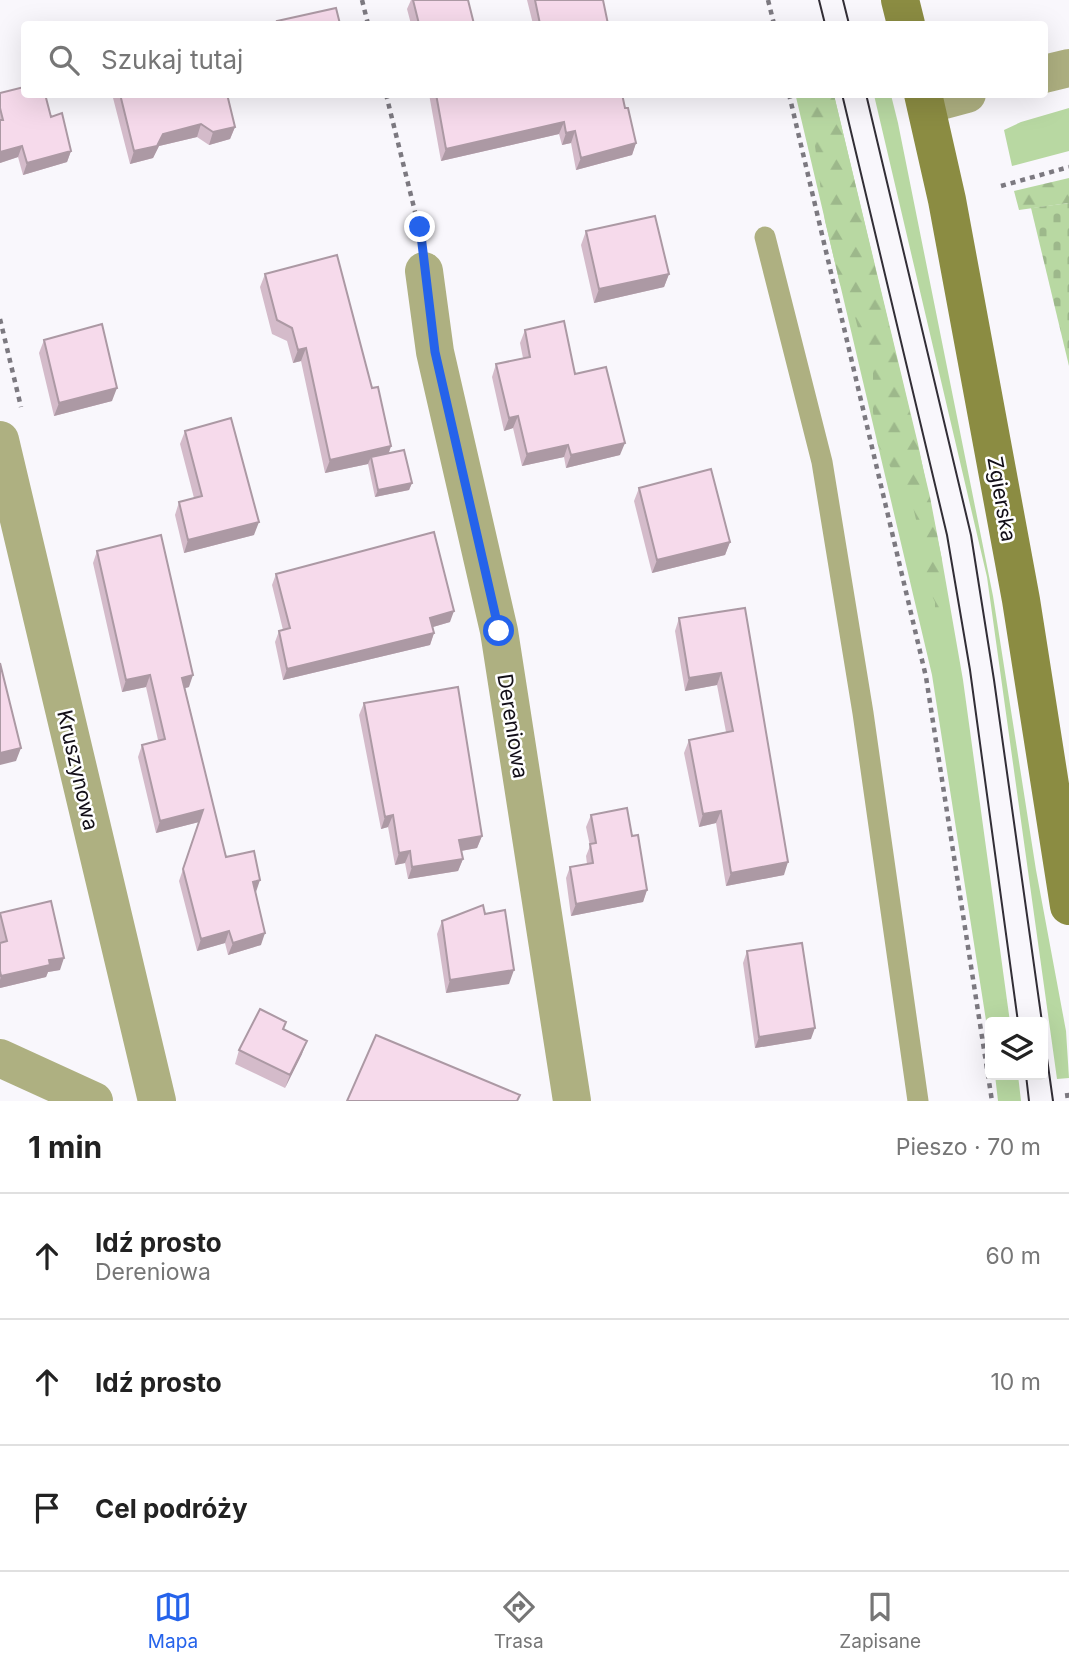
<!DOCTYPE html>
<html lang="pl">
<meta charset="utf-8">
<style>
body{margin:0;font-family:Inter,sans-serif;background:#f2f2f2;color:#222}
.controls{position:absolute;right:21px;bottom:21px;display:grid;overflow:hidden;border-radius:7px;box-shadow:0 7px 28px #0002}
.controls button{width:63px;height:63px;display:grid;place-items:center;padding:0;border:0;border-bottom:2px solid #e0e0e0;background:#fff;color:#222;font:35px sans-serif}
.stop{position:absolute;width:21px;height:21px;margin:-16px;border:5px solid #2563eb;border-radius:50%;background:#fff}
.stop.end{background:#2563eb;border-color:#fff;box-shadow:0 2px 7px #0008}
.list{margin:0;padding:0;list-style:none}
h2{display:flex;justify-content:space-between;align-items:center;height:91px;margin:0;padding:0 28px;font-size:30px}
h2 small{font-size:23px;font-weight:400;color:#767676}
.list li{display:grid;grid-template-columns:46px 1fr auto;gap:21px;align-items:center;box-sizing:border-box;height:126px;padding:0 28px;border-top:2px solid #e0e0e0}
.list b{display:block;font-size:26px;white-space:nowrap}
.list p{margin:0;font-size:23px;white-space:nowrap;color:#767676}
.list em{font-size:23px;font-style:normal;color:#767676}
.icon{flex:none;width:38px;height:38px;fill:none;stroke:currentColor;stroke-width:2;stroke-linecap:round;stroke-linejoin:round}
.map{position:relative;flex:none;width:1069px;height:1101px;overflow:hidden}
.search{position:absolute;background:#fff;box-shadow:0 7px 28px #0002;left:21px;right:21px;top:21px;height:77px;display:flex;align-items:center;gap:18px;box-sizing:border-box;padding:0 24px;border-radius:7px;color:#767676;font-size:26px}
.sheet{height:469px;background:#fff}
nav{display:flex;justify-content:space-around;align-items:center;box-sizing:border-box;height:98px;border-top:2px solid #e0e0e0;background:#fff;font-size:19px;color:#767676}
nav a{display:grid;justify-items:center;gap:4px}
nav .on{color:#2563eb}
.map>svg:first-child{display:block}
.green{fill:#b8d8a2}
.forest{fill:url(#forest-firs)}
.cemetery{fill:url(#cemetery-stones)}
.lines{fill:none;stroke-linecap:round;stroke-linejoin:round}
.path{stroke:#7c7980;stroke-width:4.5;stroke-dasharray:5 5;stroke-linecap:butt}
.service{stroke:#aeb081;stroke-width:21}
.minor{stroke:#aeb081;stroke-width:38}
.tertiary{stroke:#aeb081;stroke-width:38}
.secondary{stroke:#8b8c42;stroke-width:38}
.tram{stroke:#322e36;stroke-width:2}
.wall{fill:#d4bbca}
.shaded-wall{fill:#ac99a4}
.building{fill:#f6daeb;stroke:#ac99a4;stroke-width:2}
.route{stroke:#2563eb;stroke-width:9}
.labels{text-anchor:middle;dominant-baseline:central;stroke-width:5;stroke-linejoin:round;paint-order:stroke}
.street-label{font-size:21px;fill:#120e17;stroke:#fff}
</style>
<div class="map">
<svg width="1069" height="1101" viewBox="0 0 1069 1101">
<defs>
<pattern id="forest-firs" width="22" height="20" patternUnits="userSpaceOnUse" patternTransform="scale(1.75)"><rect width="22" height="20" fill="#b8d8a2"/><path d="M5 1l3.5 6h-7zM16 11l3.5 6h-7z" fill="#9db88b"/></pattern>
<pattern id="cemetery-stones" width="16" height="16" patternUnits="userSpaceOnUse" patternTransform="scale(1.75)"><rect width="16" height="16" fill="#b8d8a2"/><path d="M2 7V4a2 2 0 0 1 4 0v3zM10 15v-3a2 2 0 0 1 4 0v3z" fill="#9db88b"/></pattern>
</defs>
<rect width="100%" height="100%" fill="#f9f7fc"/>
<!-- green -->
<path class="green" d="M798,95H834L918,444L942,560L963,680L1010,1022H990V1046L932,675L796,97Z
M874,95H891L898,123L993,596L1036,870L1066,1031L1069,1078L1057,1079L987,577Z
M1069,108V151L1012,166L1004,130L1021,122Z
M995,1075H1018L1021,1101H998Z"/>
<!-- forest -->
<path class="forest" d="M805,95H834L930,497L942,560V609L935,612V602L926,583L925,557L908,486L895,475L878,445L873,412V364L864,351L854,313L840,284L825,221L815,146L807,127Z
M1069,178V203L1019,210L1014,191Z"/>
<!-- cemetery -->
<path class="cemetery" d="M1069,203V366L1031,208Z"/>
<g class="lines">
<!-- path -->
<path class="path" d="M362,0L368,24
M768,0L774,24
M386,94L420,232
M789,94L926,677L992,1101
M1001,186L1069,167
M0,319L21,407
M1067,1093L1068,1101"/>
<!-- service -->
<path class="service" d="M765,237L822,462L863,713L918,1101"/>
<!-- minor -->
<path class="minor" d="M1044,74L1069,68
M926,105L967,94
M424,271L435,352L499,631L572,1101
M0,440L157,1101"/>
<!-- tertiary -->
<path class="tertiary" d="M0,1058L94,1101"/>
<!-- secondary -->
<path class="secondary" d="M900,0L906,24
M923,94L947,200L1021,600L1069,906"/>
<!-- tram -->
<path class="tram" d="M819,0L825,24
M843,0L849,24
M842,94L947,535L970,670L1018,1022
M866,94L971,535L994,680L1042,1022
M1043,1030L1053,1101
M1026,1075L1029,1101"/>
</g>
<!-- wall -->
<path class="wall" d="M411,0H468L474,24H411L407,9Z
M527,0H603L608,24H533Z
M0,93L51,117L71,151L67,162L23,175L18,157L0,163Z
M112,94H227L235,127L230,139L209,145L197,137L159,146L153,158L130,164Z
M429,94H622L625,108L636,143L632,155L576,170L571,143L562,145L559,134L441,161Z
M586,231L669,274L664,287L594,303L581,245Z
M265,274L372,388L391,446L389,453L412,483L409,490L375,497L368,464L325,473L301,361L293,363L287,341L272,334L260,287Z
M525,330L575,374L620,455L566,468L564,457L522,466L513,428L504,431L492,377L496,364L523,358L520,343Z
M44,340L112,401L54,416L39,353Z
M185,431L254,535L184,553L175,515L179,502L194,498L180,444Z
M639,488L730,542L725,555L652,573L634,501Z
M97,551L189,687L185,688L226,857L256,892L261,945L228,955L225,943L197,951L179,881L199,822L156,833L138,757L142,745L158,740L146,687L122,692L93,563Z
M276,574L450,622L433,627L434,633L430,645L283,680L275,642L279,631L283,630L272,585Z
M745,608L784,875L726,886L716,823L699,827L684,753L689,740L726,732L717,685L685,691L675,631L679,618Z
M364,703L482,836L477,848L461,851L463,859L458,871L408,879L405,863L395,865L388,827L381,829L359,715Z
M591,815L632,836L647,890L643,902L571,916L566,878L570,867L587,864L586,856L590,846L586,827Z
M0,913L60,970L48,972L46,977L0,988Z
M485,914L509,984L446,993L437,934L442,921Z
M747,951L811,1039L755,1048L743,963Z
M286,1022L283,1029L302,1054L285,1088L235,1064L239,1050Z"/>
<!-- shaded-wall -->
<path class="shaded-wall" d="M284,94H296L283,98Z
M564,122L559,134L441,161L446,149Z
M201,124L197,137L159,146L153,158L130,164L134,151L163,134Z
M235,127L230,139L209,145L213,132Z
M575,131L571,143L562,145L566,133Z
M636,143L632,155L576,170L581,158Z
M22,146L18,157L0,163V152Z
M71,151L67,162L23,175L27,163Z
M669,274L664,287L594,303L599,289Z
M306,348L301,361L293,363L298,350Z
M117,388L112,401L54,416L59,403Z
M518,416L513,428L504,431L509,418Z
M625,443L620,455L566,468L571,455Z
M568,445L564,457L522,466L527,454Z
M391,446L386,460L371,457L368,464L325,473L330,460Z
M412,483L409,490L375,497L378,490Z
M259,522L254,535L184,553L188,540Z
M730,542L725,555L652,573L657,560Z
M454,611L450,622L426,629L430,618Z
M434,633L430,645L283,680L287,669Z
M721,673L717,685L685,691L689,678Z
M150,675L146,687L122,692L126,680Z
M193,675L189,687L178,690L182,678Z
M21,748L16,761L0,765V753Z
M203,810L199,822L156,833L160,821Z
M721,811L716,823L699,827L703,814Z
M393,815L388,827L381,829L385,817Z
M482,836L477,848L455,852L459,840Z
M410,851L405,863L395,865L399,853Z
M463,859L458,871L408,879L412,867Z
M788,862L784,875L726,886L731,873Z
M260,880L256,892L248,894L253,882Z
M647,890L643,902L571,916L576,904Z
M229,931L225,943L197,951L201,939Z
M265,933L261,945L228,955L233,943Z
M64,958L60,970L48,972L46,977L0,988V980L1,976L49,960Z
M514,970L509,984L446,993L450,980Z
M815,1028L811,1039L755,1048L759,1037Z
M307,1041L302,1054L285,1088L290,1075Z"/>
<!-- building -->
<path class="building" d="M413,0H468L474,24H419Z
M535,0H603L608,24H540Z
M336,8L340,24H278L277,21Z
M24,87V94H45L51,117L62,113L71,151L27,163L22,146L0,152V120H3L0,108V93Z
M120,94H227L235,127L213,132L201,124L163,134L157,146L134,151Z
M436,94H622L625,108H628L636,143L581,158L575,131L566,133L564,122L446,149Z
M655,216L669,274L599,289L586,231Z
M337,255L372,388L378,387L391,446L330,460L306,348L298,350L292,328L277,320L265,274Z
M564,321L575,374L606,367L625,443L571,455L568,445L527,454L518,416L509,418L496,364L530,357L525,330Z
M102,324L117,388L59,403L44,340Z
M231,418L259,522L188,540L179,502L202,496L185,431Z
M404,450L412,483L378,490L371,457Z
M711,469L730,542L657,560L639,488Z
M434,532L454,611L430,618L434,633L287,669L279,631L290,628L276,574Z
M161,535L193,675L182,678L226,857L254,851L260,880L253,882L265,933L233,943L229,931L201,939L183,869L203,810L160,821L142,745L165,739L150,675L126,680L97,551Z
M745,608L788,862L731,873L721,811L703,814L689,740L733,731L721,673L689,678L679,618Z
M0,663L21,748L0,753Z
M458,687L482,836L459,840L463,859L412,867L410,851L399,853L393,815L385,817L364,703Z
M627,808L632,836L638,835L647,890L576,904L570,867L593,863L590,844L596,843L591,815Z
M51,901L64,958L49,960L50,965L1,976L0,971V943L7,941L0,913Z
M483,905L485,914L505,910L514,970L450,980L442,921Z
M802,943L815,1028L759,1037L747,951Z
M260,1009L286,1022L283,1029L307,1041L290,1075L239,1050Z
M376,1035L520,1095L517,1101H347Z"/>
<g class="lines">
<!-- route -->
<path class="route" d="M420,227L435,352L499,631"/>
</g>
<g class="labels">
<!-- street labels -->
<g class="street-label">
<text transform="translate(1002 499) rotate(80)">Zgierska</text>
<text transform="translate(513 726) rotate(81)">Dereniowa</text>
<text transform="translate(78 770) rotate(77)">Kruszynowa</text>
</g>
</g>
</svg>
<div class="controls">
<button><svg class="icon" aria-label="layers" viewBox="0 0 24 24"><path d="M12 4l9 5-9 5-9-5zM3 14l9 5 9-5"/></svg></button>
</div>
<div class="stop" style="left:499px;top:631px"></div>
<div class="stop end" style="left:420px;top:227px"></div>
<div class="search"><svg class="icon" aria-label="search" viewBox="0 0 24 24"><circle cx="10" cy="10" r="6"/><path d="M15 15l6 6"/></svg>Szukaj tutaj</div>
</div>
<section class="sheet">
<h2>1 min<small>Pieszo · 70 m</small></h2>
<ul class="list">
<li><svg class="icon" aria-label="ahead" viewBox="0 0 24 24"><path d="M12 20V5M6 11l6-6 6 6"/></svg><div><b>Idź prosto</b><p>Dereniowa</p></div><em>60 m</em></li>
<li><svg class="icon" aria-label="ahead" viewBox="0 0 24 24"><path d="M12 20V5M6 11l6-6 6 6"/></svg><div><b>Idź prosto</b></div><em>10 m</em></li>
<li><svg class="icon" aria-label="arrive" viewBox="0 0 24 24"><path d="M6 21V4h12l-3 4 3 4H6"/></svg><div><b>Cel podróży</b></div></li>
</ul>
</section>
<nav>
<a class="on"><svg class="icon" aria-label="map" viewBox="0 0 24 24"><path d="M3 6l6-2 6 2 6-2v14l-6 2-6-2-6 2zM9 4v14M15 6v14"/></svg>Mapa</a>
<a><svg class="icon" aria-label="directions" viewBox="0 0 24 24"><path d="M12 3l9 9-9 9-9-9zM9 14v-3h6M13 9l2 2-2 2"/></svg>Trasa</a>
<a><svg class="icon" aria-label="saved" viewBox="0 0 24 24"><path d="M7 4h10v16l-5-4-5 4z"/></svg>Zapisane</a>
</nav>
